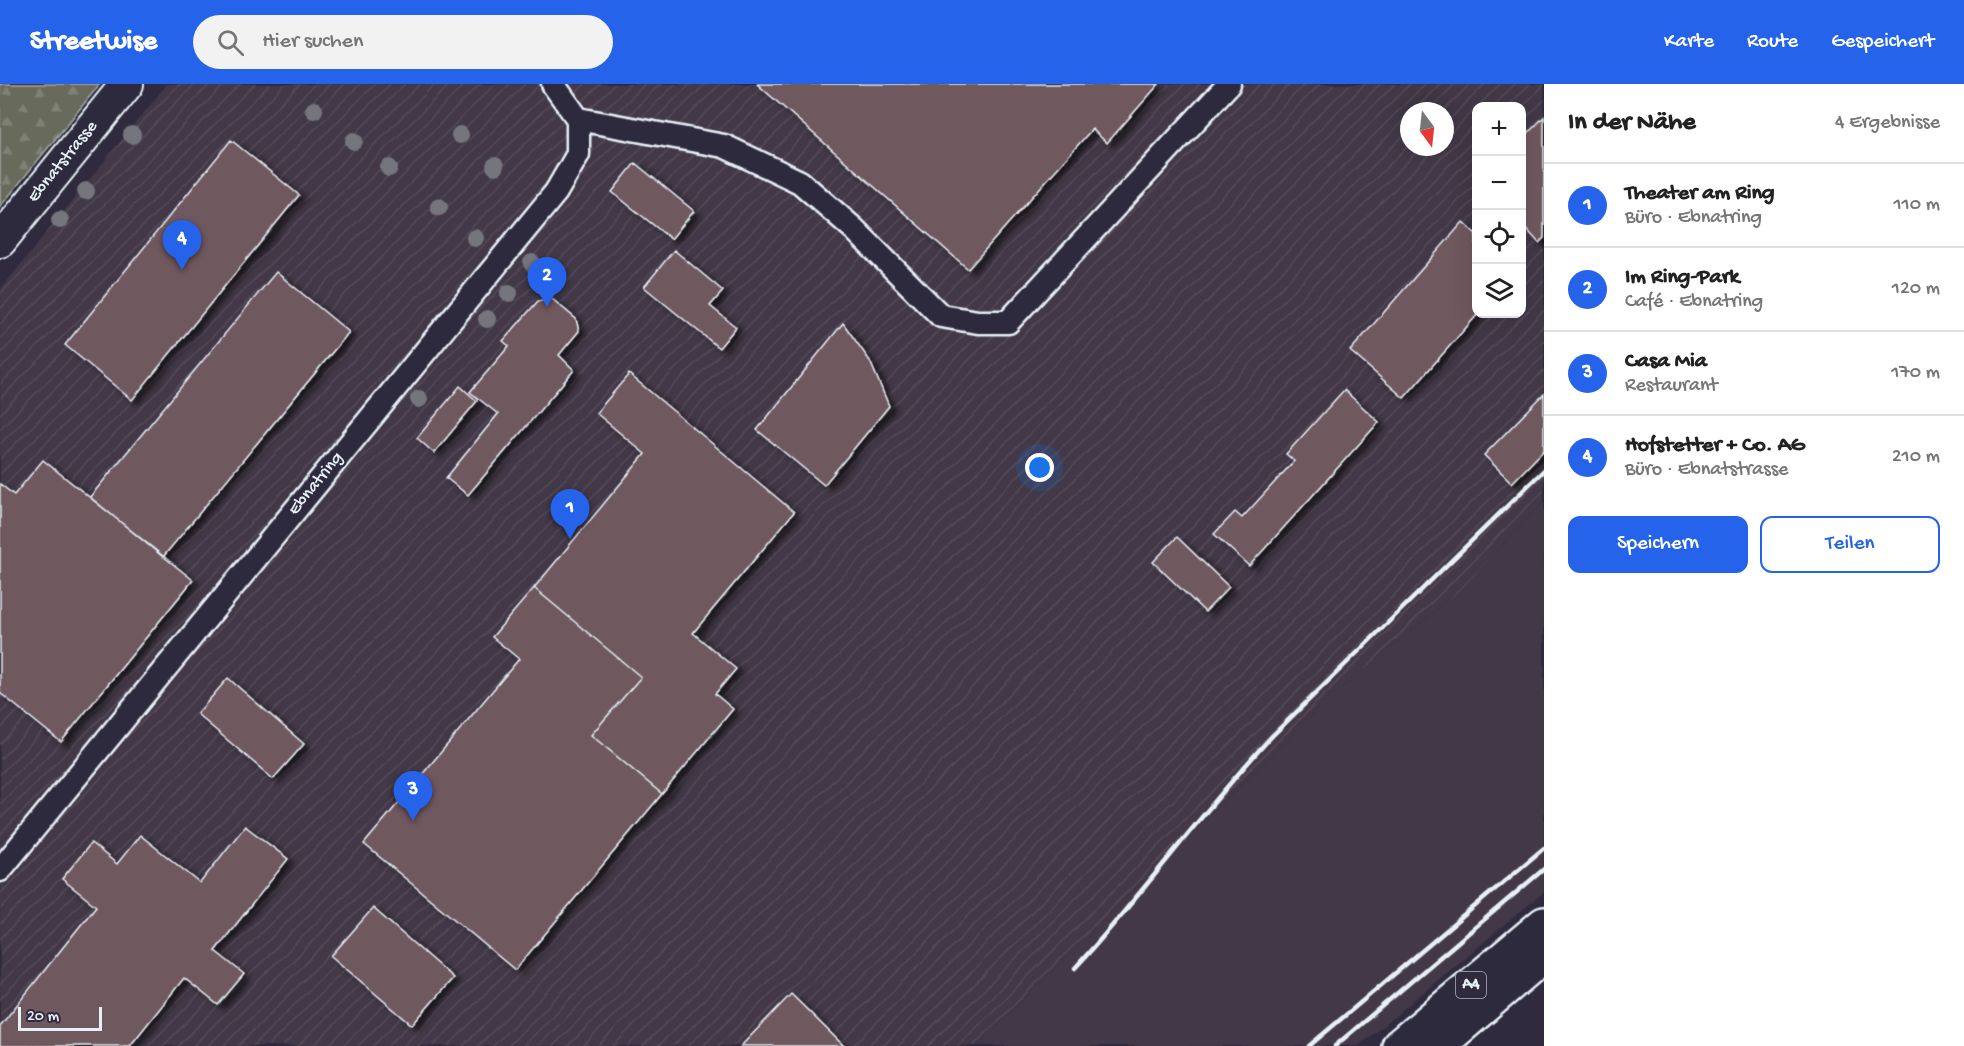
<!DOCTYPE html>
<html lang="de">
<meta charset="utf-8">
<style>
body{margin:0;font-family:"Gochi Hand",sans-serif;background:#f2f2f2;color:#222}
.controls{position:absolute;right:18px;top:18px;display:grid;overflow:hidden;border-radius:12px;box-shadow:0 6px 24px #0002}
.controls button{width:54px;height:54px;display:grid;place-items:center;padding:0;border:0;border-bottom:2px solid #e0e0e0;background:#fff;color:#222;font:30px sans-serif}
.compass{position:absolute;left:1400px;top:18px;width:54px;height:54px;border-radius:50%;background:#fff;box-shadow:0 6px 24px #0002;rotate:165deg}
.scale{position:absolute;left:18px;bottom:15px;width:84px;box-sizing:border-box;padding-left:6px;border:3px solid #e8f1f8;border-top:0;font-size:16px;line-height:21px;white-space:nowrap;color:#e8f1f8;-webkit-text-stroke:4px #2f2a3d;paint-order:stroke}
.you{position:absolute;left:1040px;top:384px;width:21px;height:21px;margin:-15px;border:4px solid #fff;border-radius:50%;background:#1a73e8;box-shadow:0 0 0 9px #1a73e833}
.badge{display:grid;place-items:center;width:39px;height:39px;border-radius:50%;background:#2563eb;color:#fff;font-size:20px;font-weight:700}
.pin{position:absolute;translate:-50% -50px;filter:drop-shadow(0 2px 3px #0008)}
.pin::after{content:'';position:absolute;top:32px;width:21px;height:18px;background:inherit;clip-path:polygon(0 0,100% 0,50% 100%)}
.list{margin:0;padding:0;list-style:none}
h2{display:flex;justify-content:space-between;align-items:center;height:78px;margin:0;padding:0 24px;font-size:26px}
h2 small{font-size:20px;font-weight:400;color:#767676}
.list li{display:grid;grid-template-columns:39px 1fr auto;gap:18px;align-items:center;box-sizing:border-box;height:84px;padding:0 24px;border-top:2px solid #e0e0e0}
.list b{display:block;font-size:22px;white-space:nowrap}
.list p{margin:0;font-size:20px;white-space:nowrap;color:#767676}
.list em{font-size:20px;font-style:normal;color:#767676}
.actions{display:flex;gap:12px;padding:18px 24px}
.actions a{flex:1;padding:14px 0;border:2px solid #2563eb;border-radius:12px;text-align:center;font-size:21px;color:#2563eb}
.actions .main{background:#2563eb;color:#fff}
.icon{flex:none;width:33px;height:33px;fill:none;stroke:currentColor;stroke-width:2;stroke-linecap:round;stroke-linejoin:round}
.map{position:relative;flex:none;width:1544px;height:962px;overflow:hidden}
header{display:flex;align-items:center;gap:36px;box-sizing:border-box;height:84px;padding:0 30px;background:#2563eb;color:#fff}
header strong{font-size:28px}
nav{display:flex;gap:33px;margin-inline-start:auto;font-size:21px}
.search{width:420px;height:54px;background:#f2f2f2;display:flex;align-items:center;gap:15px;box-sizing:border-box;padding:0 21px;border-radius:33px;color:#767676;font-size:22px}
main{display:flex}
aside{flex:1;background:#fff}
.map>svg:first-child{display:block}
.built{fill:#423847}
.industrial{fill:url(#industrial-furrows);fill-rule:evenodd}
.forest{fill:url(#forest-firs);stroke:#a8aeaa;stroke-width:1.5}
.building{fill:#6f585f;stroke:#e8f1f8;stroke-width:1.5;filter:url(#shadow)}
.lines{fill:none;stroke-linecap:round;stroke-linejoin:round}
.street-casing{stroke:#e8f1f8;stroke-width:27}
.secondary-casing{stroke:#e8f1f8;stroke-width:36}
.highway-casing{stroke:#e8f1f8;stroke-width:38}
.street{stroke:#2f2a3d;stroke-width:22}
.secondary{stroke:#2f2a3d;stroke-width:32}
.highway{stroke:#2f2a3d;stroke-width:33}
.rail{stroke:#e8f1f8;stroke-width:4.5}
.tree{fill:#75767d}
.labels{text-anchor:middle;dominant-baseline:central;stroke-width:4.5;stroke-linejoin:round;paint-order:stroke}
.shield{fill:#2f2a3d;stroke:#b0b5c0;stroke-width:1.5}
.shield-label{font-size:16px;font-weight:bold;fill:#e8f1f8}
.street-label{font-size:18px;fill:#e8f1f8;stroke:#2f2a3d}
</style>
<header>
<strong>Streetwise</strong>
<div class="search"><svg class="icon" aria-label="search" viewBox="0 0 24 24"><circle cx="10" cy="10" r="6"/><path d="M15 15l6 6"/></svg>Hier suchen</div>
<nav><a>Karte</a><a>Route</a><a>Gespeichert</a></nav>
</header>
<main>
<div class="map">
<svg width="1544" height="962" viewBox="0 0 1544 962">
<defs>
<pattern id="industrial-furrows" width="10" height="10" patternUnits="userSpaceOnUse" patternTransform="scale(1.5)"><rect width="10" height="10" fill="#423847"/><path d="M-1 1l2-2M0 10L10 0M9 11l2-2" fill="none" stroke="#544c59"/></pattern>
<pattern id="forest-firs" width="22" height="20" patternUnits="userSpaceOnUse" patternTransform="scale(1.5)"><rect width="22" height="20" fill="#686b5c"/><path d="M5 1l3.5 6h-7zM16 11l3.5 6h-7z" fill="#7e8174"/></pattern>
<filter id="shadow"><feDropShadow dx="6" dy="4" stdDeviation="3" flood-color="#0009"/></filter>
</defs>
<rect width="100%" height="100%" fill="#2f2a3d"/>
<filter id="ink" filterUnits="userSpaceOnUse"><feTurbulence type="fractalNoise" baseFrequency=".0167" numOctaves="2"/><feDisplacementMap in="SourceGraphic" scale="12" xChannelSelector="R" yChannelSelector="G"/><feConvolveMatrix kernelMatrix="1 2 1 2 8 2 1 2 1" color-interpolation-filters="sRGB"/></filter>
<g filter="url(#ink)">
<!-- built -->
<path class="built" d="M1544,417V808L1359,962H977L1320,622L1458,508Z"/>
<!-- industrial -->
<path class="industrial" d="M167,0H1544V417L1458,508L1320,622L977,962H0V206ZM1476,22H1522V230H1476ZM1409,27H1445V63H1409Z"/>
<!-- forest -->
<path class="forest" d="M0,0H100L0,123Z"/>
<!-- building -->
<path class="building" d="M757,0H1159L1107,59L1092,45L968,185Z
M1544,33V154L1539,159L1522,140V55Z
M231,56L299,111L132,316L65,261Z
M635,79L694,127L671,155L612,108Z
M1463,138L1476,150L1478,230L1404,314L1350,267Z
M674,166L723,207L710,222L736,243L719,264L644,203Z
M276,188L349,248L163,473L90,413Z
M551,214L576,235L579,247L559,271L574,286L468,411L446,394L498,330L470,308L509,262L503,257L538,217Z
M843,239L870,277L889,322L824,401L757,346Z
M629,290L794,428L693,549L736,585L715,610L733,625L662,710L591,651L641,593L534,504L645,370L596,329Z
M460,302L477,317L434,369L417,354Z
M1344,306L1379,338L1249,482L1214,450L1235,428L1242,434L1294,377L1286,370Z
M1544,310V366L1512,399L1484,371Z
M43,376L193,496L61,658L0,609V400L14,411Z
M1177,453L1229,503L1205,528L1153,478Z
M534,504L641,593L591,651L662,710L515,886L364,760L519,575L492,553Z
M228,594L304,660L273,695L197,630Z
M245,742L288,775L215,867L244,890L218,921L184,894L130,962H0V942L96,822L62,795L91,759L117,780L140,751L200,799Z
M373,824L453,894L412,941L331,872Z
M791,910L844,962H741Z"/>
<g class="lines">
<!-- street casing -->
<g class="street-casing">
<path id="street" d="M578,35L724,62L800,98L854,145L941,232L978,238H1008L1229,0
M0,786L556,108L578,70V35L553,0"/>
</g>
<!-- secondary casing -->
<g class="secondary-casing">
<path id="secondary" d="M0,157L127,0"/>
</g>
<!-- highway casing -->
<g class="highway-casing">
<path id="highway" d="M1399,962L1544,840
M1438,962L1544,871"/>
</g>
<!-- street -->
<use href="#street" class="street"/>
<!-- secondary -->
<use href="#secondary" class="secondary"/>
<!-- highway -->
<use href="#highway" class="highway"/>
<!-- rail -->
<path class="rail" d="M1075,884C1144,809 1203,726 1272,652L1544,386
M1309,962L1544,764
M1335,962L1544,785"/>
</g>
<!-- trees -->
<g class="tree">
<circle cx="314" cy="26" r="9"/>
<circle cx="132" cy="51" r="9"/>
<circle cx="460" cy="51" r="9"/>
<circle cx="354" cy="57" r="9"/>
<circle cx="495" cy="82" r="9"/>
<circle cx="389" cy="84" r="9"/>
<circle cx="86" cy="107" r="9"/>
<circle cx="439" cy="123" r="9"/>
<circle cx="60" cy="136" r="9"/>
<circle cx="475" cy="154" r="9"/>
<circle cx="532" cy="179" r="9"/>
<circle cx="509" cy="209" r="9"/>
<circle cx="487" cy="235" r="9"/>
<circle cx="419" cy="315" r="9"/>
</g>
</g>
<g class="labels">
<!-- shield labels -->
<rect class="shield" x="1456" y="888" width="30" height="26" rx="4.5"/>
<g class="shield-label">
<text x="1471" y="901">A4</text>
</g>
<!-- street labels -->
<g class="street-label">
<text transform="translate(63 78) rotate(-51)">Ebnatstrasse</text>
<text transform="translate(316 400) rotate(-51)">Ebnatring</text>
</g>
</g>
</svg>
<div class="controls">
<button>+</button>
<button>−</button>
<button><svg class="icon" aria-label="locate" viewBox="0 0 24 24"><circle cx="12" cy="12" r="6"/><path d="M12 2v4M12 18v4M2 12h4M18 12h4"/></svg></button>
<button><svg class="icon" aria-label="layers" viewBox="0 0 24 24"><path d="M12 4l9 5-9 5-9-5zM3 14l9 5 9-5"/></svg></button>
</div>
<svg class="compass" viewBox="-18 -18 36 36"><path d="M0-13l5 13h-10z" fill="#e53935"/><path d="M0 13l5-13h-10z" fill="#767676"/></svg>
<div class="scale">20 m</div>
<div class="you"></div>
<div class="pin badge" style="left:570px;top:455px">1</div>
<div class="pin badge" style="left:547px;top:223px">2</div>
<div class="pin badge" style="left:413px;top:737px">3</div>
<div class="pin badge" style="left:182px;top:186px">4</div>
</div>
<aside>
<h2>In der Nähe<small>4 Ergebnisse</small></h2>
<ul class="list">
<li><span class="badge">1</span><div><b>Theater am Ring</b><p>Büro · Ebnatring</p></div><em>110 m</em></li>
<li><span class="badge">2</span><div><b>Im Ring-Park</b><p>Café · Ebnatring</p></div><em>120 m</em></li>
<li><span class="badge">3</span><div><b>Casa Mia</b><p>Restaurant</p></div><em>170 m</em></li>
<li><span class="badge">4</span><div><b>Hofstetter + Co. AG</b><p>Büro · Ebnatstrasse</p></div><em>210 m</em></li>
</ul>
<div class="actions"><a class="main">Speichern</a><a>Teilen</a></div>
</aside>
</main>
